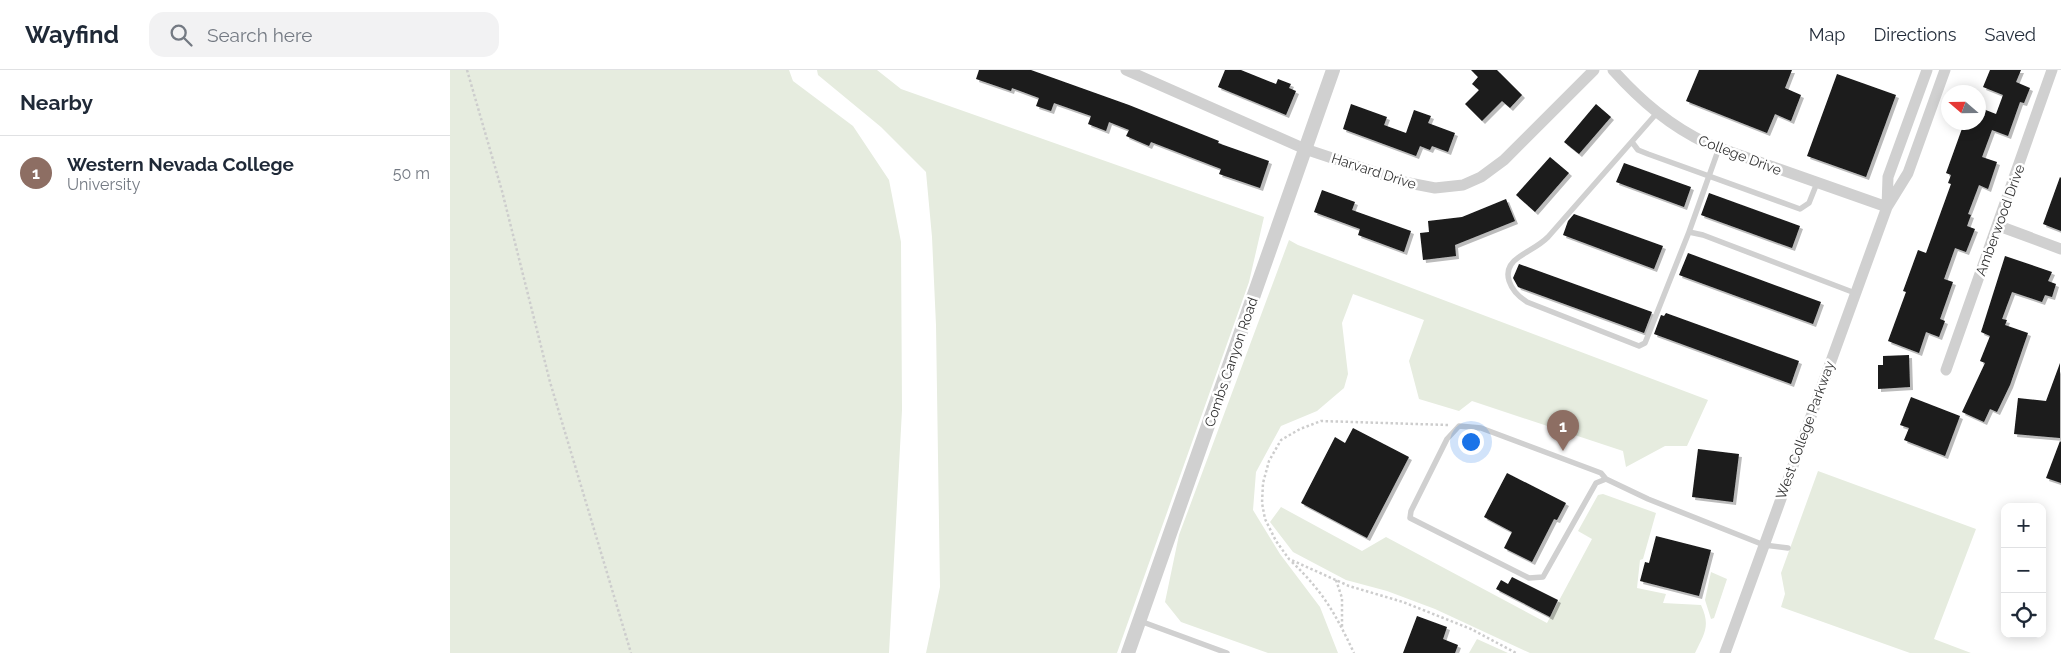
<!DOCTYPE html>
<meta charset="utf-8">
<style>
body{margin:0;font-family:Raleway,sans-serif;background:#f2f2f3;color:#1f2937}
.controls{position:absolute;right:15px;bottom:15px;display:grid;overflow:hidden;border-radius:10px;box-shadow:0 2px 12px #0003}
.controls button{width:45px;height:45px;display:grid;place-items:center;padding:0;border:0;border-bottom:1px solid #e0e1e3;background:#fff;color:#1f2937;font:25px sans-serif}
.compass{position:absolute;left:1491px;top:15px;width:45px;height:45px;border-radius:50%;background:#fff;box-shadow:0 2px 12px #0003;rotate:290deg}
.you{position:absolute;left:1020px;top:371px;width:18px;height:18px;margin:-12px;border:4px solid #fff;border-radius:50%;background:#1a73e8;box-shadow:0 0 0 8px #1a73e833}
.badge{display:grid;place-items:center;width:32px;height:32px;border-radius:50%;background:#e63946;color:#fff;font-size:16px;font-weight:700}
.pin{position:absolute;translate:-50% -41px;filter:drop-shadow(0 1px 2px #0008)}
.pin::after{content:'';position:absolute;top:26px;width:18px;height:15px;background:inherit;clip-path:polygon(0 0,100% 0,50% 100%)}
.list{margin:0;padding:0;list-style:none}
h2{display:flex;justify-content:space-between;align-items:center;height:65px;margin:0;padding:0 20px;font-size:21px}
h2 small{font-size:16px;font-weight:400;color:#747a83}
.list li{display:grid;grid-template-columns:32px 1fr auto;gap:15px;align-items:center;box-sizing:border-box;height:75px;padding:0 20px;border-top:1px solid #e0e1e3}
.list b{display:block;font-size:19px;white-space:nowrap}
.list p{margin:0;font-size:16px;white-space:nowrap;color:#747a83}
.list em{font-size:16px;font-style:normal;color:#747a83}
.icon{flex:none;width:28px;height:28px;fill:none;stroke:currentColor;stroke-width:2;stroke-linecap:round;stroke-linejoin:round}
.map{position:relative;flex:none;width:1611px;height:583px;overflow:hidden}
header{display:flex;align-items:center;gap:30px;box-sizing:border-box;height:70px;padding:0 25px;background:#fff;border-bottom:1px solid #e0e1e3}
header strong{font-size:24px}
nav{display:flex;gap:28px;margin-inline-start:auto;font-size:18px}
.search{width:350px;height:45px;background:#f2f2f3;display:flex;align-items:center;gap:12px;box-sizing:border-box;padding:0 18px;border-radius:15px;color:#747a83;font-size:19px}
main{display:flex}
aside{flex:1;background:#fff}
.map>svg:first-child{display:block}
.green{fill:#e6ecdf}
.building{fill:#1a1a1a;filter:url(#shadow)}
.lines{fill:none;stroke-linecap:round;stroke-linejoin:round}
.path{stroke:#cdcdcd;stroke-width:2.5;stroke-dasharray:2.5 2.5;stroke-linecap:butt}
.service{stroke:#d0d0d0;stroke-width:5.5}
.minor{stroke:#d0d0d0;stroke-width:11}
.tertiary{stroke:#d0d0d0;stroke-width:14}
.labels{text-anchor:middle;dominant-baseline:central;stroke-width:5;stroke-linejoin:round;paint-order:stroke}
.street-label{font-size:14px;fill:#333;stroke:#fff}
</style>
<header>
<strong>Wayfind</strong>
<div class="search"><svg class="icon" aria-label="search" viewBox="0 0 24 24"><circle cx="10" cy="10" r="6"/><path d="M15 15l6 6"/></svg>Search here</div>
<nav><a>Map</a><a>Directions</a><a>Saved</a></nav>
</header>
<main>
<aside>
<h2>Nearby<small></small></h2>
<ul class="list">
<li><span class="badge" style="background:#8d6e63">1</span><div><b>Western Nevada College</b><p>University</p></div><em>50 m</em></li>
</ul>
</aside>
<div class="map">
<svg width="1611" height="583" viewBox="0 0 1611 583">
<defs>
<filter id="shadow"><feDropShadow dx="3" dy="3" stdDeviation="0" flood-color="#0004"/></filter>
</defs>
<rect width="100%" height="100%" fill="#fff"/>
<!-- green -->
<path class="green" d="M0,0H339L343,11L403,56L439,110L451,172L452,340L439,583H0Z
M367,0H427L451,19L814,147L799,212L667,583H476L490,517L486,255L482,167L476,102L431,57L368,5Z
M839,170L848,175L1258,330L1237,376H1215L1176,397L1173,381L1022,331L1009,341L969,329L959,291L974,250L903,224L892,253L898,304L894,318L867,341L831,356L806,402L803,440L830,484L870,537L888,583H818L731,552L715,532L729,465Z
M1368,401L1526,459L1484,569L1521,583H1460L1331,537L1335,524L1331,503Z
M1153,424L1206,443L1193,489L1190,490L1187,518L1216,524L1213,533L1251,535C1261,556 1254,564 1245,583H1080L985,539L937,521L896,510L843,482L820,452L831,437L912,481L936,467L1097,553L1142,469L1128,461L1148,425Z
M1261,502L1277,509L1264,548L1261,549L1255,530Z
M1027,569L1058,583H1019Z"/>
<!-- building -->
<path class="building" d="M529,0H581L679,35L769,71L768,73L819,91L810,118L769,104L771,99L701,72L699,76L676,66L679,60L659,52L656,61L638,54L641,46L604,33L601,41L586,36L589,28L562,18L561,21L526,9Z
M775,0H791L826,14L828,9L841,14L839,18L846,21L836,45L768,17Z
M1021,0H1047L1072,25L1060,38L1052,31L1032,51L1015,34L1029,20L1022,14L1028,7Z
M1249,0H1342L1335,18L1351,25L1341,51L1325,44L1317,63L1236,31Z
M1540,0H1571L1566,12L1580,18L1574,33L1570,32L1558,66L1542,60L1532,87L1547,92L1538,119L1529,115L1518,144L1521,145L1517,156L1525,159L1516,182L1505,178L1494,209L1503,212L1490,249L1495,251L1489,267L1476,262L1469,283L1438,271L1456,222L1453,221L1468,180L1476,183L1501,114L1498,113L1501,105L1496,103L1514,53L1522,56L1523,52H1528V37L1546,44L1553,25L1533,17Z
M1387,4L1446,25L1416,107L1357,86Z
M901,34L937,47L934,55L956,63L964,40L981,46L978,53L1005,63L998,82L982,76L980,80L970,76L966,86L893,59Z
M1146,34L1161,47L1129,84L1114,72Z
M1100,87L1119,103L1085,142L1066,125Z
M1174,93L1241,117L1234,137L1166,112Z
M1610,107L1611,108V161L1593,154Z
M872,120L905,132L902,140L961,161L954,182L908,165L910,159L864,142Z
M1259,123L1350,156L1342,178L1251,145Z
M1056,129L1065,151L1005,175L1006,186L973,190L970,163L979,162L978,151L1012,147Z
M1124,144L1213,176L1204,199L1113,165L1118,151Z
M1238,183L1371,232L1363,254L1229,205Z
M1555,186L1602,202L1598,211L1606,214L1602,227L1595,225L1592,232L1562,222L1552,249L1557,250L1555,255L1578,263L1560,315L1547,342L1540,339L1534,352L1512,342L1535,293L1530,291L1540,266L1531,262Z
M1069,194L1202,242L1194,263L1068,217L1063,208Z
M1216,243L1349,291L1341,314L1204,264L1211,245L1214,246Z
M1459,285L1460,317L1428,319V295H1433V286Z
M1610,293V368L1564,364L1568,328L1596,331Z
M1461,327L1510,346L1495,386L1454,370L1459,358L1450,355Z
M903,358L959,387L917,468L851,433L885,367L895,373Z
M1610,371L1611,372V413L1596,408Z
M1248,379L1289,384L1283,432L1242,427Z
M1057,403L1116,433L1107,450L1104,449L1082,492L1054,478L1062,462L1034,447Z
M1206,466L1261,480L1249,526L1190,511L1195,492L1199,493Z
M1062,507L1108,530L1100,547L1046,519L1051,510L1058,514Z
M967,546L997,557L993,569L1008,575L1005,583H953Z"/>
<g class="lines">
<!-- path -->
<path class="path" d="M17,0L52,121L100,312L181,583
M998,355L871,351L850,359L831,370L819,391L813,413L812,433L815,449L826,471L839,489L899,516L953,532L1021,559L1066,583
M842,492C874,523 885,543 904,583
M886,510L892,528V557"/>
<!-- service -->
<path class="service" d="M1206,44L1098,167C1089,176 1079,180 1069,187C1048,201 1061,222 1077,232L1189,276L1195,273L1239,162L1253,165L1405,223
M1182,72L1188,80L1198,84L1350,139L1359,133L1367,113
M1239,162L1269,78
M1156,409L1146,413L1093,507L1079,508L960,448L961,441L997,369L1009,356L1031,358L1151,403L1156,409L1198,429L1314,475L1338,478
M690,551L777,583"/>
<!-- minor -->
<path class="minor" d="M676,0L855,79L954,112L985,118L1013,115L1031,107L1054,90L1144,0
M1163,0C1191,31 1220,56 1258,74L1437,137
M1437,137L1438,107L1477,0
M1549,156L1611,179
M1496,300L1602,0
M1275,583L1437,137L1458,103L1495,0"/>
<!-- tertiary -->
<path class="tertiary" d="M678,583L883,0"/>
</g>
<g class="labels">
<!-- street labels -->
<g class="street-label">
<text transform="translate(1290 85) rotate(21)">College Drive</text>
<text transform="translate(924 101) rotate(18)">Harvard Drive</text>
<text transform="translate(1550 150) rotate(-70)">Amberwood Drive</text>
<text transform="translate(781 292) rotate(-71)">Combs Canyon Road</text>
<text transform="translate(1355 360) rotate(-70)">West College Parkway</text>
</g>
</g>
</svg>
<div class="controls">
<button>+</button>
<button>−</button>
<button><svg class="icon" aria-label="locate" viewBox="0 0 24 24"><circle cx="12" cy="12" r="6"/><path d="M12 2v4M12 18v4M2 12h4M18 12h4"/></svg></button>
</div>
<svg class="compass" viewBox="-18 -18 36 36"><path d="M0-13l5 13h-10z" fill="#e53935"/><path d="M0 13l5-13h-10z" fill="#747a83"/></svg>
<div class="you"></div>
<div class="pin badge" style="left:1113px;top:381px;background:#8d6e63">1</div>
</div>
</main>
